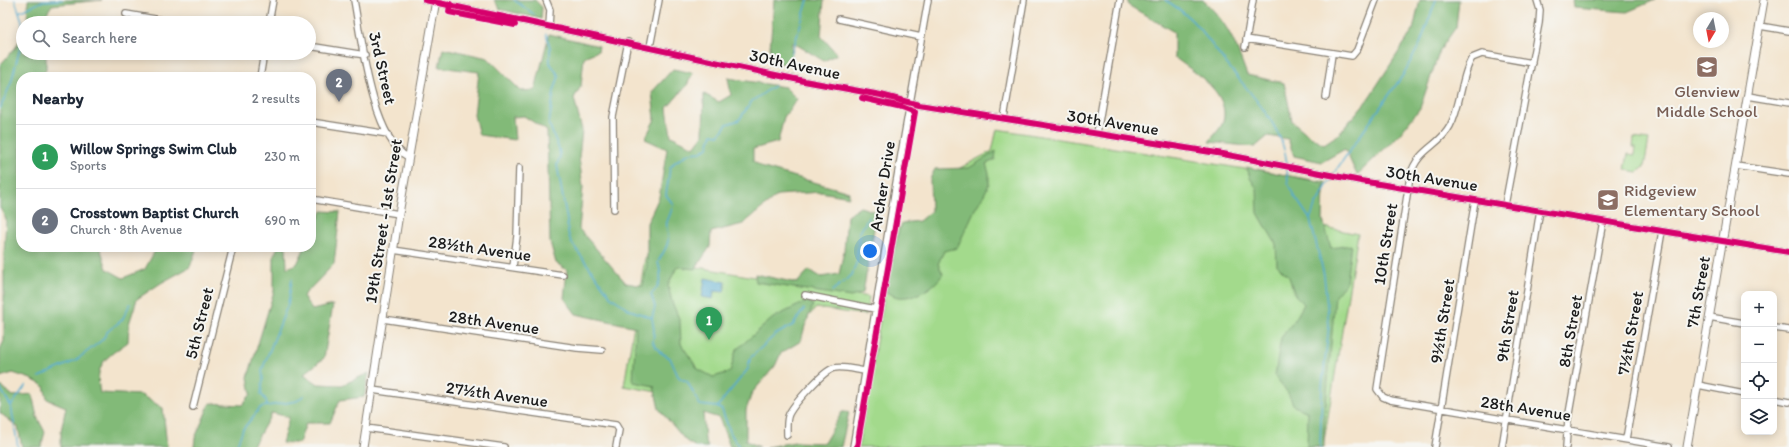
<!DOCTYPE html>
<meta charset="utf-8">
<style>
body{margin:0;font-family:Itim,sans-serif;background:#f2f2f3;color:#1f2937}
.controls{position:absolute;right:12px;bottom:12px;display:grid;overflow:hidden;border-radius:8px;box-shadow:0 2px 10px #0003}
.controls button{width:36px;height:36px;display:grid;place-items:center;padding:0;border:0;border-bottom:1px solid #e0e1e3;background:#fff;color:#1f2937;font:20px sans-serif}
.compass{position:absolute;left:1693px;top:12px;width:36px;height:36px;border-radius:50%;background:#fff;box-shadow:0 2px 10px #0003;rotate:190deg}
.you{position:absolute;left:870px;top:251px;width:14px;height:14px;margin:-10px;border:3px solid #fff;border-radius:50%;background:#1a73e8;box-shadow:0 0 0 6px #1a73e833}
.badge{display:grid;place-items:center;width:26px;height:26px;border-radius:50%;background:#b5179e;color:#fff;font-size:13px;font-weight:700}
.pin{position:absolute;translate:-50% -33px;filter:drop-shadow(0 1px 2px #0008)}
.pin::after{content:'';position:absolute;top:21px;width:14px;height:12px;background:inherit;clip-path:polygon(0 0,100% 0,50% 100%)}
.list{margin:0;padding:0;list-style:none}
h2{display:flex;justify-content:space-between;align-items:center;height:52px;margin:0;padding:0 16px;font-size:17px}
h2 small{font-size:13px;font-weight:400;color:#747a83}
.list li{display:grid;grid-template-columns:26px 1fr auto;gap:12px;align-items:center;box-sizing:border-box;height:64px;padding:0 16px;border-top:1px solid #e0e1e3}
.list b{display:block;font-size:15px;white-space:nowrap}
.list p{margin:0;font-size:13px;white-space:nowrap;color:#747a83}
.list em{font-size:13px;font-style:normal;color:#747a83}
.icon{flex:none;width:22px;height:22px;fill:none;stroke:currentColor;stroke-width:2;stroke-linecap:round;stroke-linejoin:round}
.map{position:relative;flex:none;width:1789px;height:447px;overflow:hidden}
.search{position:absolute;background:#fff;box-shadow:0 2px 10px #0003;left:16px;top:16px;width:300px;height:44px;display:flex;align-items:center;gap:10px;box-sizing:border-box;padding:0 14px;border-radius:22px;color:#747a83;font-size:15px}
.panel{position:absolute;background:#fff;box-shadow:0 2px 10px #0003;left:16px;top:72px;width:300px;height:180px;border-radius:16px}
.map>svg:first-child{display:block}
.green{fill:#a3da8c;stroke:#607b54}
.forest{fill:#82ba78;stroke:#4f6b4a}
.water{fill:#53abd0;stroke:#386476}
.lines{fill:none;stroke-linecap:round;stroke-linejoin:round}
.stream{stroke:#53abd0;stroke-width:1.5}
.minor-casing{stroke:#888074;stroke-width:8}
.major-casing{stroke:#888074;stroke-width:9}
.minor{stroke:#fff;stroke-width:5.5}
.major{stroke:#fff;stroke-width:7}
.cycleway-casing{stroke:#f6f6f2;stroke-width:8}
.cycleway{stroke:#d6006c;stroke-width:6}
.labels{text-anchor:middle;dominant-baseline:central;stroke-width:4;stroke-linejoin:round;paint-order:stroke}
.street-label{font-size:17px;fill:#1c1c1c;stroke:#f6f6f2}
.education-label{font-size:17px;fill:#785e54;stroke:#f6f6f2}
</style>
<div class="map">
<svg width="1789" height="447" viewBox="0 0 1789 447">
<rect width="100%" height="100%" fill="#f6f6f2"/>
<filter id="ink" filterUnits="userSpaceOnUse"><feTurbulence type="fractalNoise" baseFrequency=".025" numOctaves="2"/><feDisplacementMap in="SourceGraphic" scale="8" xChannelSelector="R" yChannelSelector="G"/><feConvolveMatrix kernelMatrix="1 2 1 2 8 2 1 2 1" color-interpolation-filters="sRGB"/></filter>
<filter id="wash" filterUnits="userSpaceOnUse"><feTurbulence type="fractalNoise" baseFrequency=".012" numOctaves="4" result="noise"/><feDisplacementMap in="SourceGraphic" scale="16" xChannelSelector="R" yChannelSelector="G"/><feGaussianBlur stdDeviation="0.9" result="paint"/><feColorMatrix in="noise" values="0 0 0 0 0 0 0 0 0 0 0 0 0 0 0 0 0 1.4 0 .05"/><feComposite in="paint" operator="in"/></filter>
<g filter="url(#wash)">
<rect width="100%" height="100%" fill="#f3e4cd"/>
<!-- green -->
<path class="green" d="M997,129L1326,182L1319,226L1358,234L1323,447H858L896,228L919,232L936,219L943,177L992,151Z
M1634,138L1649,140L1644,167L1638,172L1625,170L1628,154L1635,155L1636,147H1633Z
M645,258L869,297L866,315L816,308L728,405L624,386Z"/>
<!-- forest -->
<path class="forest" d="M28,0H102L52,5L40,23H27Z
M494,0H535L542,7L541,19L500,9Z
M774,0H824L821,36L837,54L824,61L792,42L791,66L769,60Z
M1128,0H1203C1229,24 1235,43 1247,75L1284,83L1292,121L1311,137L1324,144L1339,134L1368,99L1413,30L1420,0H1459L1456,27L1440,50L1420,108L1399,135L1357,175L1345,149L1322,162L1294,156L1288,139L1268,136L1255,147L1209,142C1213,136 1221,128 1223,122C1231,92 1193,72 1174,57V32L1128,5Z
M1573,0H1655L1627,12L1574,8Z
M23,33V53H46V70L41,77H21V247H100L107,269L123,278L145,269L157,247H197L190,267L161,283L137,299L129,324L128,342C106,358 94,363 100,393L141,395L163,408L167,447H61V431L66,407L47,399L44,386L31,379L13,373L0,377V349L4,341V254L6,219L0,208V65L16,47Z
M549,34L599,46L598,51L584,57L581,86L574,98L582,130L579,157L583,187L579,229L626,283L643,286L647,264V223L659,197L667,149L645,139L655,119L652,92L673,69L693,73L687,85L667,108L671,136L694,147L703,135L704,94L719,102L731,95L728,78L785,87L797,99L784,117L778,142L753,149V161L764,168L849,192V197L821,192L778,195L743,224L711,232L710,247L695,269L677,267L668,285L672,302L680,321L681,344L698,369L713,377L730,372L736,350L773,318L807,301L813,305L805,326L801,341L781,353L775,366L752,393L746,410V441L760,447H730L719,418L703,413L705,440L708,447H696L686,441L659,409L654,386L633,382L636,327L576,314L564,298L567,270L556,263L550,242L547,131L524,116L513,117L515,140L479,135L474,115L479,72L439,67L443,48L488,58L521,91L535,90Z
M996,151L995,160L986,164L989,173V184L983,197L976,207L957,248L944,251L938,264L943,274C934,288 915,299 898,297C895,297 890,293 886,292L897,236L902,223L919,221L931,211L930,179L935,169L969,168Z
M1247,167L1324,183L1323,220L1331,248L1351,245L1346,283L1335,296L1324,430V447H1307L1308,412L1294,406L1288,393L1275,376L1281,338L1296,318L1304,304L1295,295L1289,277L1277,265L1276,244L1258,213L1257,189L1250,178Z
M860,207L877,212L863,293L851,297L756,282L755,274L797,283L809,270L821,277L839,274L844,251L847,216Z
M322,211L340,212L334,264L303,296L312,310L333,305L324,358L304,374L318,384L342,385L369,373L364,397L340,400L330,423H306L299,443H282L289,417L272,413L254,444L250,447H194L195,438L210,403L242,405L251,394L248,377L274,291V255L278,247H286L287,268L297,264L305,247H311V234Z
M1,386L13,396L32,394L37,417L45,432L41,447H22L18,427L0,413V388Z
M842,412H849L841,447H766L795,442L824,443Z"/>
<!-- water -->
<path class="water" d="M705,278L726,282L724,292L714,291L713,299L702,297Z"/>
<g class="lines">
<!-- stream -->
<path class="stream" d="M514,0L535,15
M1165,0C1195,17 1205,37 1226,63C1249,93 1283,124 1287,164
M19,12L43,1L62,0
M546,34L550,47V63L559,76L554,91L549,124L559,149L560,157L557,165L567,220L568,232L571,242L611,297L630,310L652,318
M790,59L808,0
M0,109L11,83L23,36L22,21L15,0
M1287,168L1288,183L1293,194L1310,219
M1334,173L1403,75L1420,44L1436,0
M832,291L852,275L857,261L859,234L869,216
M39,377L75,361L102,340L108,331L122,320L130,304
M0,388L11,406L18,447
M11,406L26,385
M267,406L266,400L261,394L263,379L262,370L288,304L292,279
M717,407L748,369L750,358L775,335L793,325L804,309
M236,447L243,429L261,407L297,401L304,395
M739,447L731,434L722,410L717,407L700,405L687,381L681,379L678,376L670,358L660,352L653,343L654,330L652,318L655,307L651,294C662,284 662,276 658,262C662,254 670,244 668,235C667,231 666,227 667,222C669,216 672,211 673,204L666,195L670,168L675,162L689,153L701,152L708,147L712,134L719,135L727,124L739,120L752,101L774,86
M1320,447L1322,387L1329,325L1324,275L1310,219L1315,206L1332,177"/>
</g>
</g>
<g filter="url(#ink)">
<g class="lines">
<!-- minor casing -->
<g class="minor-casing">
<path id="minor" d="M354,0C361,38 372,139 408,157
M425,0L804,81L881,95L919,105L1223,154L1361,181L1789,252
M546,0L550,10L549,26
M126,14L178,23
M839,19L921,37
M269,23L273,0
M1760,26L1789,31
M1246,39L1352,56L1357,50L1376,0
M309,46L365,55
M650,47L659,0
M1245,47L1253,0
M1532,63L1482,54L1472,58C1461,75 1461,106 1450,126C1439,147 1418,148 1410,176L1377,389L1383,397L1390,400L1669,447
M260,77L264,53
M1748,96L1789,103
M1326,97L1332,54
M1004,118L1024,0
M311,122L388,134
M1097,133L1120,0
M1736,166L1789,174
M311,199L399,214
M1505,205L1539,23L1540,10L1537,0
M614,209L613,117L628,42
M393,250L563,275
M513,267L517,236L519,168
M805,295L875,309
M1709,317L1744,323
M383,319L577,348L602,350
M1774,328L1789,330
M1698,385L1744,394
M372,390L616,425L619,430L616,447
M1774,399L1789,402
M193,407L233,247
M366,428L504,447
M787,435C787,428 786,420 789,414C794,404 824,370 834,368C844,366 856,370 865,371
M1626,439L1662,231
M853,447L895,189L928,0
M1435,447L1475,200
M1502,447L1540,210
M1566,447L1568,419L1603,221"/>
</g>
<!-- major casing -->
<g class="major-casing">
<path id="major" d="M363,447L399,214L436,0
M1687,447L1764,0"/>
</g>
<!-- minor -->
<use href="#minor" class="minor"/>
<!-- major -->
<use href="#major" class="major"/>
<!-- cycleway casing -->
<g class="cycleway-casing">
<path id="cycleway" d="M425,0L804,81L881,95L919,105L1223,154L1361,181L1789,252
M450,4L449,12L515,25
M857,447L915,112L902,107L862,98"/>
</g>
<!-- cycleway -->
<use href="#cycleway" class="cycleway"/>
</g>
</g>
<!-- icons -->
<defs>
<g id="school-square" transform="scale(1.15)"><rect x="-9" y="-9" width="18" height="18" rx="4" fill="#8d6e63" stroke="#f6f6f2"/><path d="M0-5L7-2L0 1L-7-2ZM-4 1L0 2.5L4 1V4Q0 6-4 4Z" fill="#fff"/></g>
</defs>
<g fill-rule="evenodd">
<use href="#school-square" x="1707" y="67"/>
<use href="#school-square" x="1608" y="200"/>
</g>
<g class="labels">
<!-- street labels -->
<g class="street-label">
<text transform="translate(795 64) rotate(12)">30th Avenue</text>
<text transform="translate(383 68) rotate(77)">3rd Street</text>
<text transform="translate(1113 122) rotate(9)">30th Avenue</text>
<text transform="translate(1432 178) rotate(9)">30th Avenue</text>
<text transform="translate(882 186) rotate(-81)">Archer Drive</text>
<text transform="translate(383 221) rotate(-81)">19th Street - 1st Street</text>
<text transform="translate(1385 244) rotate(-81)">10th Street</text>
<text transform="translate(480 248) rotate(8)">28½th Avenue</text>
<text transform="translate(1698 292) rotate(-80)">7th Street</text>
<text transform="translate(1442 321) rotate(-81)">9½th Street</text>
<text transform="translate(494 322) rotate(8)">28th Avenue</text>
<text transform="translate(199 323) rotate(-76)">5th Street</text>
<text transform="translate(1507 326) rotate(-81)">9th Street</text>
<text transform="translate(1570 331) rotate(-80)">8th Street</text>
<text transform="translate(1630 333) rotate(-80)">7½th Street</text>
<text transform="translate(497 394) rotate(8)">27½th Avenue</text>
<text transform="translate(1526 408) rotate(9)">28th Avenue</text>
</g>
<!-- education labels -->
<g class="education-label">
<text x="1707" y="91">Glenview<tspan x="1707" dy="20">Middle School</tspan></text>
<text x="1624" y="190" text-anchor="start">Ridgeview<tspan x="1624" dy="20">Elementary School</tspan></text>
</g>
</g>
</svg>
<div class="controls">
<button>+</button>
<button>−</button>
<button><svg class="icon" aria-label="locate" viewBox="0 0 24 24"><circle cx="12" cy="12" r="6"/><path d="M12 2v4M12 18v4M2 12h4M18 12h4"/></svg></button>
<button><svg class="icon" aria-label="layers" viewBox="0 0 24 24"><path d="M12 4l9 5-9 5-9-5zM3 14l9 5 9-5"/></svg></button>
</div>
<svg class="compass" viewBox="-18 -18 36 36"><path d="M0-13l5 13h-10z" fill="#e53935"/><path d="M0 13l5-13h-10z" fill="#747a83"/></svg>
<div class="you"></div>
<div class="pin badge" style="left:709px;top:340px;background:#2e9e5b">1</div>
<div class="pin badge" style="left:339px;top:102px;background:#6b7280">2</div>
<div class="search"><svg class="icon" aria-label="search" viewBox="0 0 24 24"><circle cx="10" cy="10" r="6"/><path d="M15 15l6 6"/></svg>Search here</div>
<section class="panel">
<h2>Nearby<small>2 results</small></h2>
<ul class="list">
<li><span class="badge" style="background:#2e9e5b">1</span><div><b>Willow Springs Swim Club</b><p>Sports</p></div><em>230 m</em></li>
<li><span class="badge" style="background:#6b7280">2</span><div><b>Crosstown Baptist Church</b><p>Church · 8th Avenue</p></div><em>690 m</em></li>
</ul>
</section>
</div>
